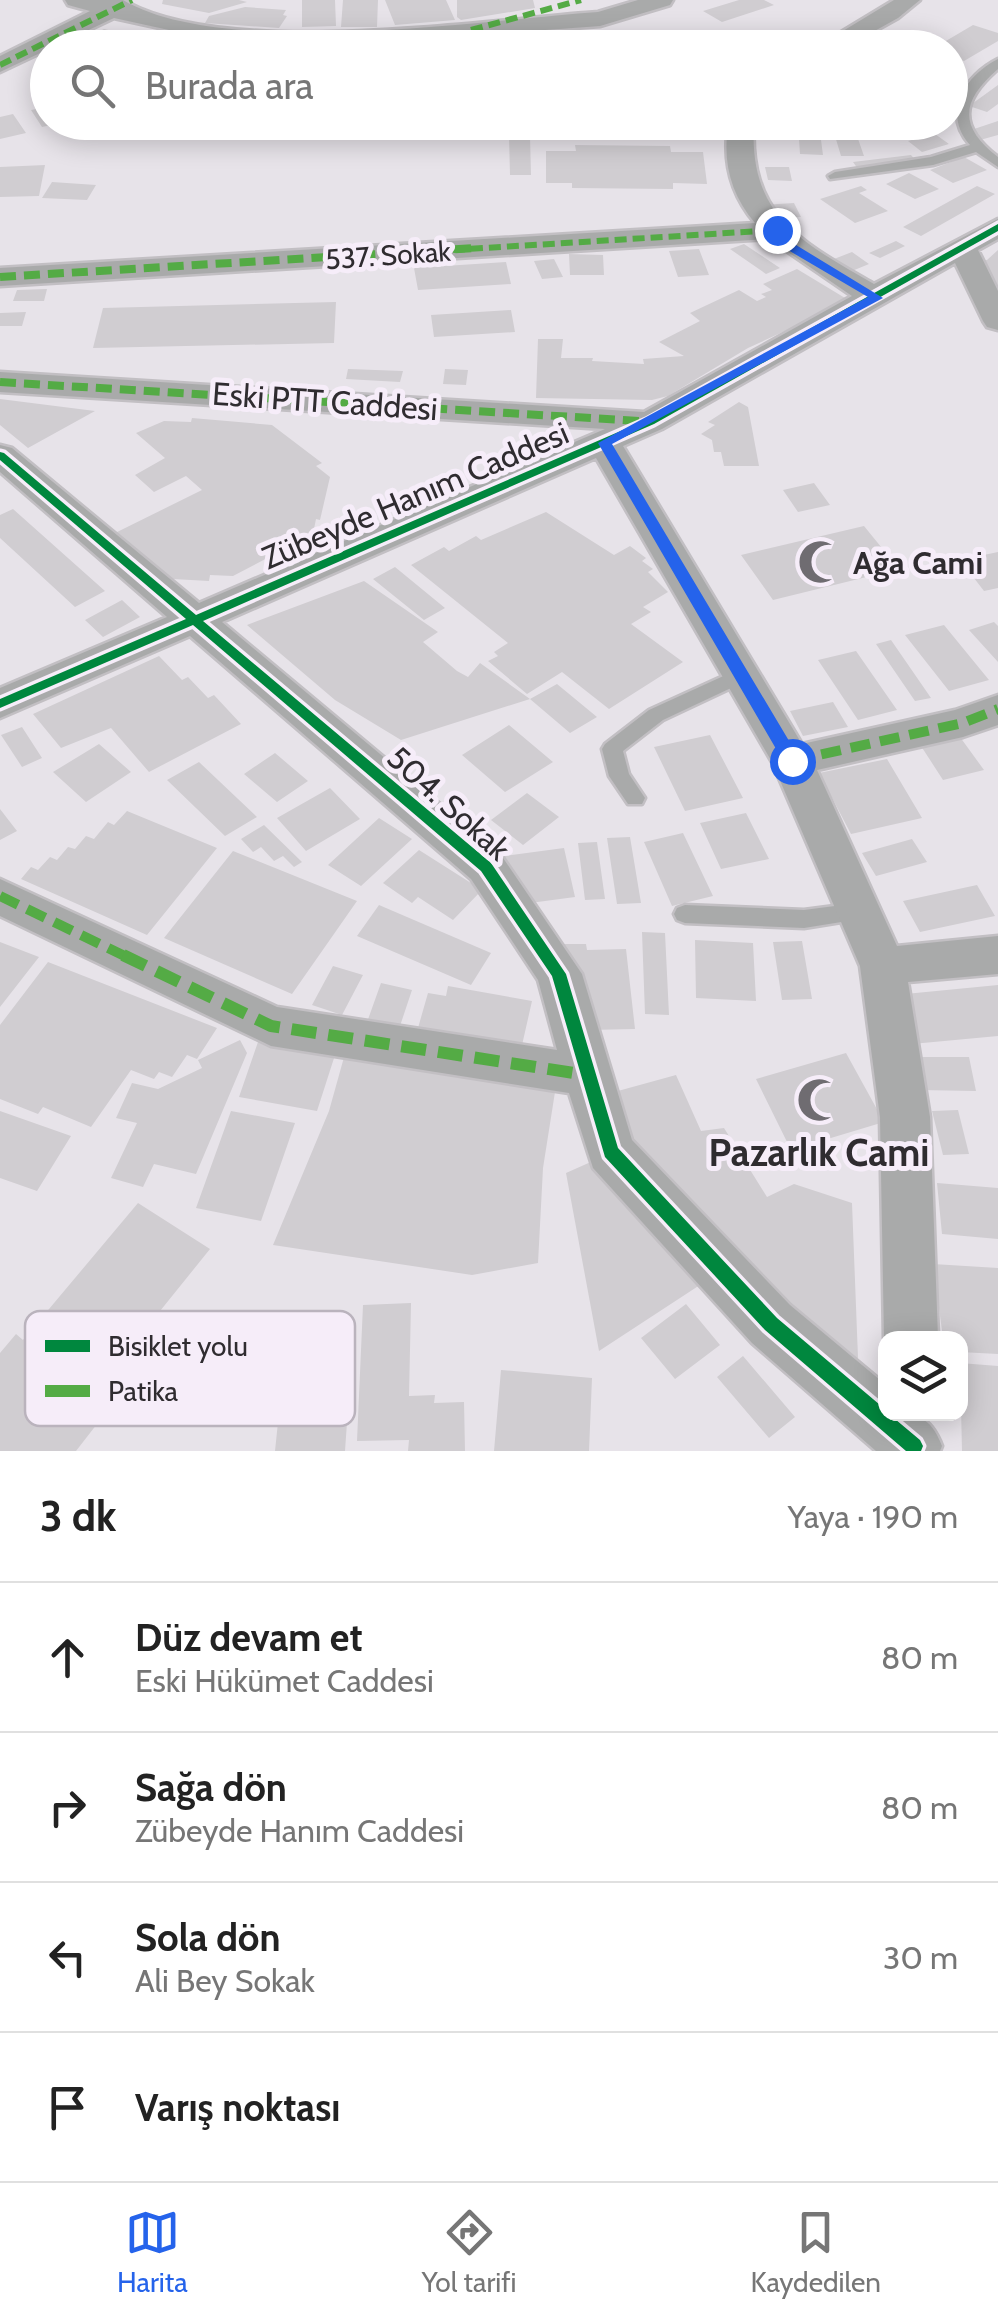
<!DOCTYPE html>
<html lang="tr">
<meta charset="utf-8">
<style>
body{margin:0;font-family:Cabin,sans-serif;background:#f2f2f2;color:#222}
.controls{position:absolute;right:30px;bottom:30px;display:grid;overflow:hidden;border-radius:20px;box-shadow:0 5px 25px #0003}
.controls button{width:90px;height:90px;display:grid;place-items:center;padding:0;border:0;border-bottom:2px solid #e0e0e0;background:#fff;color:#222;font:50px sans-serif}
.stop{position:absolute;width:30px;height:30px;margin:-22px;border:8px solid #2563eb;border-radius:50%;background:#fff}
.stop.end{background:#2563eb;border-color:#fff;box-shadow:0 2px 10px #0008}
.list{margin:0;padding:0;list-style:none}
h2{display:flex;justify-content:space-between;align-items:center;height:130px;margin:0;padding:0 40px;font-size:42px}
h2 small{font-size:32px;font-weight:400;color:#767676}
.list li{display:grid;grid-template-columns:65px 1fr auto;gap:30px;align-items:center;box-sizing:border-box;height:150px;padding:0 40px;border-top:2px solid #e0e0e0}
.list b{display:block;font-size:38px;white-space:nowrap}
.list p{margin:0;font-size:32px;white-space:nowrap;color:#767676}
.list em{font-size:32px;font-style:normal;color:#767676}
.icon{flex:none;width:55px;height:55px;fill:none;stroke:currentColor;stroke-width:2;stroke-linecap:round;stroke-linejoin:round}
.map{position:relative;flex:none;width:998px;height:1451px;overflow:hidden}
.search{position:absolute;background:#fff;box-shadow:0 5px 25px #0003;left:30px;right:30px;top:30px;height:110px;display:flex;align-items:center;gap:25px;box-sizing:border-box;padding:0 35px;border-radius:55px;color:#767676;font-size:38px}
.sheet{height:730px;background:#fff}
nav{display:flex;justify-content:space-around;align-items:center;box-sizing:border-box;height:140px;border-top:2px solid #e0e0e0;background:#fff;font-size:28px;color:#767676}
nav a{display:grid;justify-items:center;gap:5px}
nav .on{color:#2563eb}
.map>svg:first-child{display:block}
.building{fill:#d0cdd1}
.lines{fill:none;stroke-linecap:round;stroke-linejoin:round}
.service-casing{stroke:#c2bfc3;stroke-width:5}
.minor-casing{stroke:#c2bfc3;stroke-width:5}
.service{fill:#a9aaaa;fill-rule:evenodd}
.minor{fill:#a9aaaa;fill-rule:evenodd}
.quiet-far3{stroke:#54ab45;stroke-width:6;stroke-dasharray:12 6;stroke-linecap:butt}
.quiet-far2{stroke:#54ab45;stroke-width:8;stroke-dasharray:16 8;stroke-linecap:butt}
.quiet-far1{stroke:#54ab45;stroke-width:10;stroke-dasharray:20 10;stroke-linecap:butt}
.quiet{stroke:#54ab45;stroke-width:12;stroke-dasharray:25 12;stroke-linecap:butt}
.cycleway-casing{stroke:#f6edf9;stroke-width:7}
.cycleway{fill:#00873e;fill-rule:evenodd}
.route{fill:#2563eb}
.labels{text-anchor:middle;dominant-baseline:central;stroke-width:10;stroke-linejoin:round;paint-order:stroke}
.far-street-label{font-size:28px;fill:#2f2c30;stroke:#f6edf9}
.street-label{font-size:32px;fill:#2f2c30;stroke:#f6edf9}
.poi-label{font-size:32px;font-weight:bold;fill:#2f2c30;stroke:#f6edf9;text-anchor:start}
.near-poi-label{font-size:38px;font-weight:bold;fill:#2f2c30;stroke:#f6edf9}
.key{fill:#f6edf9;stroke:#bab3bd;stroke-width:2.5}
.key-label{font-size:28px;fill:#2f2c30}
</style>
<div class="map">
<svg width="998" height="1451" viewBox="0 0 998 1451">
<rect width="100%" height="100%" fill="#e7e3e9"/>
<!-- building -->
<path class="building" d="M163,0H239L247,2L209,13L162,4Z
M302,0H335L336,26L302,27Z
M343,0H378L377,27H341Z
M385,0H446L455,20L395,25Z
M457,0H533L535,8L461,20L457,17Z
M739,0H764L774,5L722,22L703,11Z
M245,7L286,10L283,15L287,16L279,28L205,23L209,16Z
M973,25L998,33V41L964,61L950,56V48H934Z
M104,29L176,46V48H66Z
M776,33L805,41L796,48H785L764,41Z
M884,33L908,39L900,46L876,40Z
M563,34L570,48H516L511,38Z
M588,34H615L617,44H590Z
M998,85V104L987,112L969,106Z
M48,107V122L56,124L42,127L31,110Z
M13,114L26,133L0,139V117Z
M998,121V135L980,140L968,131Z
M935,134L949,144L922,152L908,141Z
M509,136H530L531,175H510Z
M835,136H857L864,156H841Z
M799,139L821,140L823,155L800,154Z
M575,145L670,146L671,152H703L707,184L673,183V189L572,188V183H546V151H576Z
M911,155L916,161L858,169L853,162Z
M964,157L987,170L953,183L930,170Z
M45,165L39,196L0,197V167Z
M765,167H789L792,181L768,180Z
M909,173L939,189L915,199L886,184Z
M52,182L96,185L87,200L42,198Z
M861,186L867,190L859,193L888,211L855,223L820,199Z
M977,186L995,194L921,236L903,227Z
M794,203L801,217L769,219L762,205Z
M896,241L905,246L880,258L869,253Z
M744,244L780,268L766,274L730,249Z
M699,249L709,275L678,277L669,251Z
M998,250V299L975,260H987Z
M852,252L869,264L852,271L834,259Z
M569,254L603,255L604,275H570Z
M554,259L563,277L542,279L534,261Z
M506,262L511,284L418,290L414,268Z
M797,269L850,301L748,348L668,396L652,400L536,398L538,339H563L561,358H593L592,361L644,364L643,359L684,356L659,342L700,321L690,313L739,290L757,301L766,297L761,294L772,290L763,284Z
M47,289L44,301H13L17,290Z
M336,302L334,343L93,348L103,308Z
M511,310L515,332L434,337L431,315Z
M26,312L22,326H0V313Z
M348,369L403,371L400,382L346,379Z
M445,369L468,370L466,385L443,384Z
M0,399L95,411L28,448L0,425Z
M739,402L748,407L759,466H724L721,452H714L712,440L701,434L715,425L708,422Z
M192,418L272,425L322,463L316,466L330,477L320,520L316,519L313,534L233,576L210,575L209,581L155,578L109,536L202,490L186,476L154,492L135,475L165,458L136,433L164,421L191,422Z
M814,483L830,505L798,512L783,490Z
M13,509L105,591L75,607L0,538V515Z
M546,512L614,555L630,546L646,558L642,561L653,569L648,572L668,592L643,607L651,612L631,624L683,662L609,709L562,672L527,694L488,661L498,656L494,652L508,643L411,565L444,547L449,551L476,536L481,540Z
M864,526L899,569L773,600L741,555Z
M998,552V588L984,591L960,560Z
M395,567L445,608L424,620L373,579Z
M364,581L438,632L423,642L457,671L468,677L480,663L530,699L401,740L335,700L247,625Z
M122,600L140,617L103,637L85,620Z
M994,622L998,626V662L969,630Z
M944,625L989,680L949,691L905,635Z
M891,640L931,698L915,701L876,644Z
M856,651L897,710L858,720L818,660Z
M159,656L182,680L188,677L208,698L214,695L241,724L149,772L111,728L61,748L33,714Z
M557,684L597,717L570,733L530,699Z
M833,702L848,727L803,736L790,711Z
M509,725L553,762L505,792L462,755Z
M22,727L42,758L22,767L1,735Z
M710,735L743,798L685,811L654,747Z
M960,737L984,770L943,780L921,746Z
M99,744L131,772L86,802L53,772Z
M275,753L308,781L277,802L244,774Z
M887,759L922,818L851,834L819,773Z
M199,762L257,817L225,836L167,780Z
M330,788L360,819L306,851L277,818Z
M527,793L559,817L523,845L491,820Z
M0,809L17,831L0,840Z
M127,811L217,848L147,935L21,879L31,867L38,870L50,857L57,860L68,847L75,849L86,836L94,839L108,822L114,825Z
M746,813L769,859L721,869L700,823Z
M379,818L412,839L361,886L328,865Z
M264,825L302,862L294,867L283,856L274,861L261,847L253,852L241,839Z
M683,833L713,896L672,906L644,842Z
M630,837L641,903L617,904L607,838Z
M912,839L927,862L876,876L862,853Z
M597,842L605,899L585,900L578,843Z
M564,848L575,897L515,905L504,856Z
M419,850L482,890L453,920L418,897L412,903L383,883Z
M233,851L357,901L292,994L164,938Z
M977,885L995,916L920,932L903,901Z
M379,905L491,953L471,985L357,936Z
M642,932L665,933L669,1015L645,1014Z
M695,940L753,943L756,1001L696,998Z
M802,941L812,999L782,1000L773,942Z
M0,942L39,957L0,1007Z
M560,944H586L587,950L626,949L635,1029L588,1030Z
M48,962L217,1028L197,1059L187,1055L172,1077L159,1072L154,1079L131,1070L91,1127L43,1107L38,1114L0,1099V1025Z
M333,966L363,975L342,1015L312,1005Z
M381,983L412,990L398,1032L366,1025Z
M998,985V1036L912,1044L895,995Z
M448,986L532,1001L520,1054L416,1035L428,993L446,996Z
M240,1040L247,1053L196,1174L154,1164L143,1187L111,1178L137,1123L116,1118L132,1083L158,1089L202,1068L198,1060Z
M258,1042L335,1055L317,1111L239,1097Z
M346,1050L541,1078L539,1090L555,1092L543,1168L538,1263L472,1275L273,1245L329,1111Z
M846,1053L884,1122L791,1150L756,1079Z
M913,1057H969L976,1091L919,1090Z
M676,1075L701,1131L724,1128L767,1197L794,1184L852,1203L858,1358L839,1363L634,1147L607,1094Z
M958,1110L969,1154L943,1155L932,1111Z
M0,1111L71,1136L37,1191L0,1178Z
M231,1111L295,1123L261,1221L196,1208Z
M593,1161L706,1281L599,1351L566,1173Z
M937,1183L998,1188V1239L942,1234Z
M138,1203L210,1249L152,1321L160,1327L103,1400L111,1406L76,1451H0V1353L16,1334L23,1340Z
M933,1264L998,1268V1354L960,1352V1338H943Z
M411,1303L409,1396L435,1395L434,1403L464,1402L465,1451H408L409,1440L357,1441L363,1305Z
M686,1304L720,1345L675,1379L641,1338Z
M743,1356L795,1417L769,1438L717,1377Z
M960,1363L998,1366V1451H962Z
M284,1365H351L345,1451H275Z
M501,1370L592,1378L589,1451H494Z"/>
<g class="lines">
<!-- service casing -->
<g class="service-casing">
<path id="service" d="M998,59V69C961,101 958,126 998,157V167L976,152L933,165L830,179L828,176L835,172L931,157L970,145C942,114 964,76 998,59Z
M741,668L751,675L748,680L663,720L623,751L629,774L645,798L642,804H628L609,776L602,749L605,744L649,710Z
M858,903L866,906L869,912L866,918L804,928L685,923L677,920L674,914L677,908L685,905L804,910Z"/>
</g>
<!-- minor casing -->
<g class="minor-casing">
<path id="minor" d="M65,0H123C223,59 475,21 598,12L638,0H673L670,5L600,26L316,47L224,42L114,18L0,72V56L90,11L68,5Z
M894,0H920L898,18L844,48H815Z
M282,122H754C748,216 801,242 874,284L998,219V239L978,250L998,291V330L987,327L983,321L955,263L662,429L623,446L802,744L955,710L998,695V725L963,737L817,770L897,946L998,936V974L908,982L930,1117L938,1338H886V1342L884,1338L880,1117L860,966L772,762L596,458L222,622L501,855L582,974L632,1140L790,1305L886,1385V1414C917,1414 930,1415 942,1446L940,1451H876L752,1343L593,1168L569,1093L271,1046L0,916V879L277,1007L557,1050L538,980L471,879L190,636L0,718V688L167,617L0,472V445L12,448L199,603L605,429L0,392V372L644,412L852,296L769,239L0,286V268L755,223C733,197 724,168 727,135L291,136L282,134L278,128Z"/>
</g>
<!-- service -->
<use href="#service" class="service"/>
<!-- minor -->
<use href="#minor" class="minor"/>
<!-- quiet-far3 -->
<path class="quiet-far3" d="M471,30L581,0
M316,40L373,48
M0,65L132,0
M291,128L741,127
M435,251L777,230"/>
<!-- quiet-far2 -->
<path class="quiet-far2" d="M0,277L476,248
M0,382L639,421"/>
<!-- quiet-far1 -->
<path class="quiet-far1" d="M792,761L963,723L998,709
M0,896L129,958"/>
<!-- quiet -->
<path class="quiet" d="M123,955L271,1026L587,1075"/>
<!-- cycleway casing -->
<g class="cycleway-casing">
<path id="cycleway" d="M998,224V231L654,424L203,621L491,863L566,974L618,1148L777,1318L886,1410V1414H889L920,1440L923,1446L921,1451H906L765,1330L605,1157L552,976L481,871L193,625L0,708V699L186,619L0,460V452L4,453L196,615L646,420Z"/>
</g>
<!-- cycleway -->
<use href="#cycleway" class="cycleway"/>
</g>
<!-- route -->
<path class="route" d="M773,228H781L796,245L883,298L612,444L801,761L792,767L786,766L598,443L868,297L788,250Z"/>
<!-- icons -->
<defs>
<g id="mosque-bare" transform="scale(3.45)"><path d="M3.5-4.9A6 6 0 1 0 3.5 4.9A5 5 0 1 1 3.5-4.9Z" fill="#6f6c71" stroke="#f6edf9" stroke-width="2.5" paint-order="stroke"/></g>
</defs>
<g fill-rule="evenodd">
<use href="#mosque-bare" x="820" y="562"/>
<use href="#mosque-bare" x="819" y="1100"/>
</g>
<g class="labels">
<!-- far-street labels -->
<g class="far-street-label">
<text transform="translate(388 255) rotate(-4)">537. Sokak</text>
</g>
<!-- street labels -->
<g class="street-label">
<text transform="translate(325 401) rotate(4)">Eski PTT Caddesi</text>
<text transform="translate(415 495) rotate(-23)">Zübeyde Hanım Caddesi</text>
<text transform="translate(449 803) rotate(42)">504. Sokak</text>
</g>
<!-- poi labels -->
<g class="poi-label">
<text x="853" y="562">Ağa Cami</text>
</g>
<!-- near-poi labels -->
<g class="near-poi-label">
<text x="819" y="1152">Pazarlık Cami</text>
</g>
</g>
<!-- legend -->
<rect x="25" y="1311" width="330" height="115" rx="15" class="key"/>
<rect x="45" y="1340" width="45" height="12" fill="#00873e"/>
<rect x="45" y="1385" width="45" height="12" fill="#54ab45"/>
<g class="key-label">
<text x="108" y="1356">Bisiklet yolu</text>
<text x="108" y="1401">Patika</text>
</g>
</svg>
<div class="controls">
<button><svg class="icon" aria-label="layers" viewBox="0 0 24 24"><path d="M12 4l9 5-9 5-9-5zM3 14l9 5 9-5"/></svg></button>
</div>
<div class="stop" style="left:792px;top:761px"></div>
<div class="stop end" style="left:777px;top:230px"></div>
<div class="search"><svg class="icon" aria-label="search" viewBox="0 0 24 24"><circle cx="10" cy="10" r="6"/><path d="M15 15l6 6"/></svg>Burada ara</div>
</div>
<section class="sheet">
<h2>3 dk<small>Yaya · 190 m</small></h2>
<ul class="list">
<li><svg class="icon" aria-label="ahead" viewBox="0 0 24 24"><path d="M12 20V5M6 11l6-6 6 6"/></svg><div><b>Düz devam et</b><p>Eski Hükümet Caddesi</p></div><em>80 m</em></li>
<li><svg class="icon" aria-label="right" viewBox="0 0 24 24"><path d="M7 20v-9h11M14 6l5 5-5 5"/></svg><div><b>Sağa dön</b><p>Zübeyde Hanım Caddesi</p></div><em>80 m</em></li>
<li><svg class="icon" aria-label="left" viewBox="0 0 24 24"><path d="M17 20v-9H6M10 6l-5 5 5 5"/></svg><div><b>Sola dön</b><p>Ali Bey Sokak</p></div><em>30 m</em></li>
<li><svg class="icon" aria-label="arrive" viewBox="0 0 24 24"><path d="M6 21V4h12l-3 4 3 4H6"/></svg><div><b>Varış noktası</b></div></li>
</ul>
</section>
<nav>
<a class="on"><svg class="icon" aria-label="map" viewBox="0 0 24 24"><path d="M3 6l6-2 6 2 6-2v14l-6 2-6-2-6 2zM9 4v14M15 6v14"/></svg>Harita</a>
<a><svg class="icon" aria-label="directions" viewBox="0 0 24 24"><path d="M12 3l9 9-9 9-9-9zM9 14v-3h6M13 9l2 2-2 2"/></svg>Yol tarifi</a>
<a><svg class="icon" aria-label="saved" viewBox="0 0 24 24"><path d="M7 4h10v16l-5-4-5 4z"/></svg>Kaydedilen</a>
</nav>
